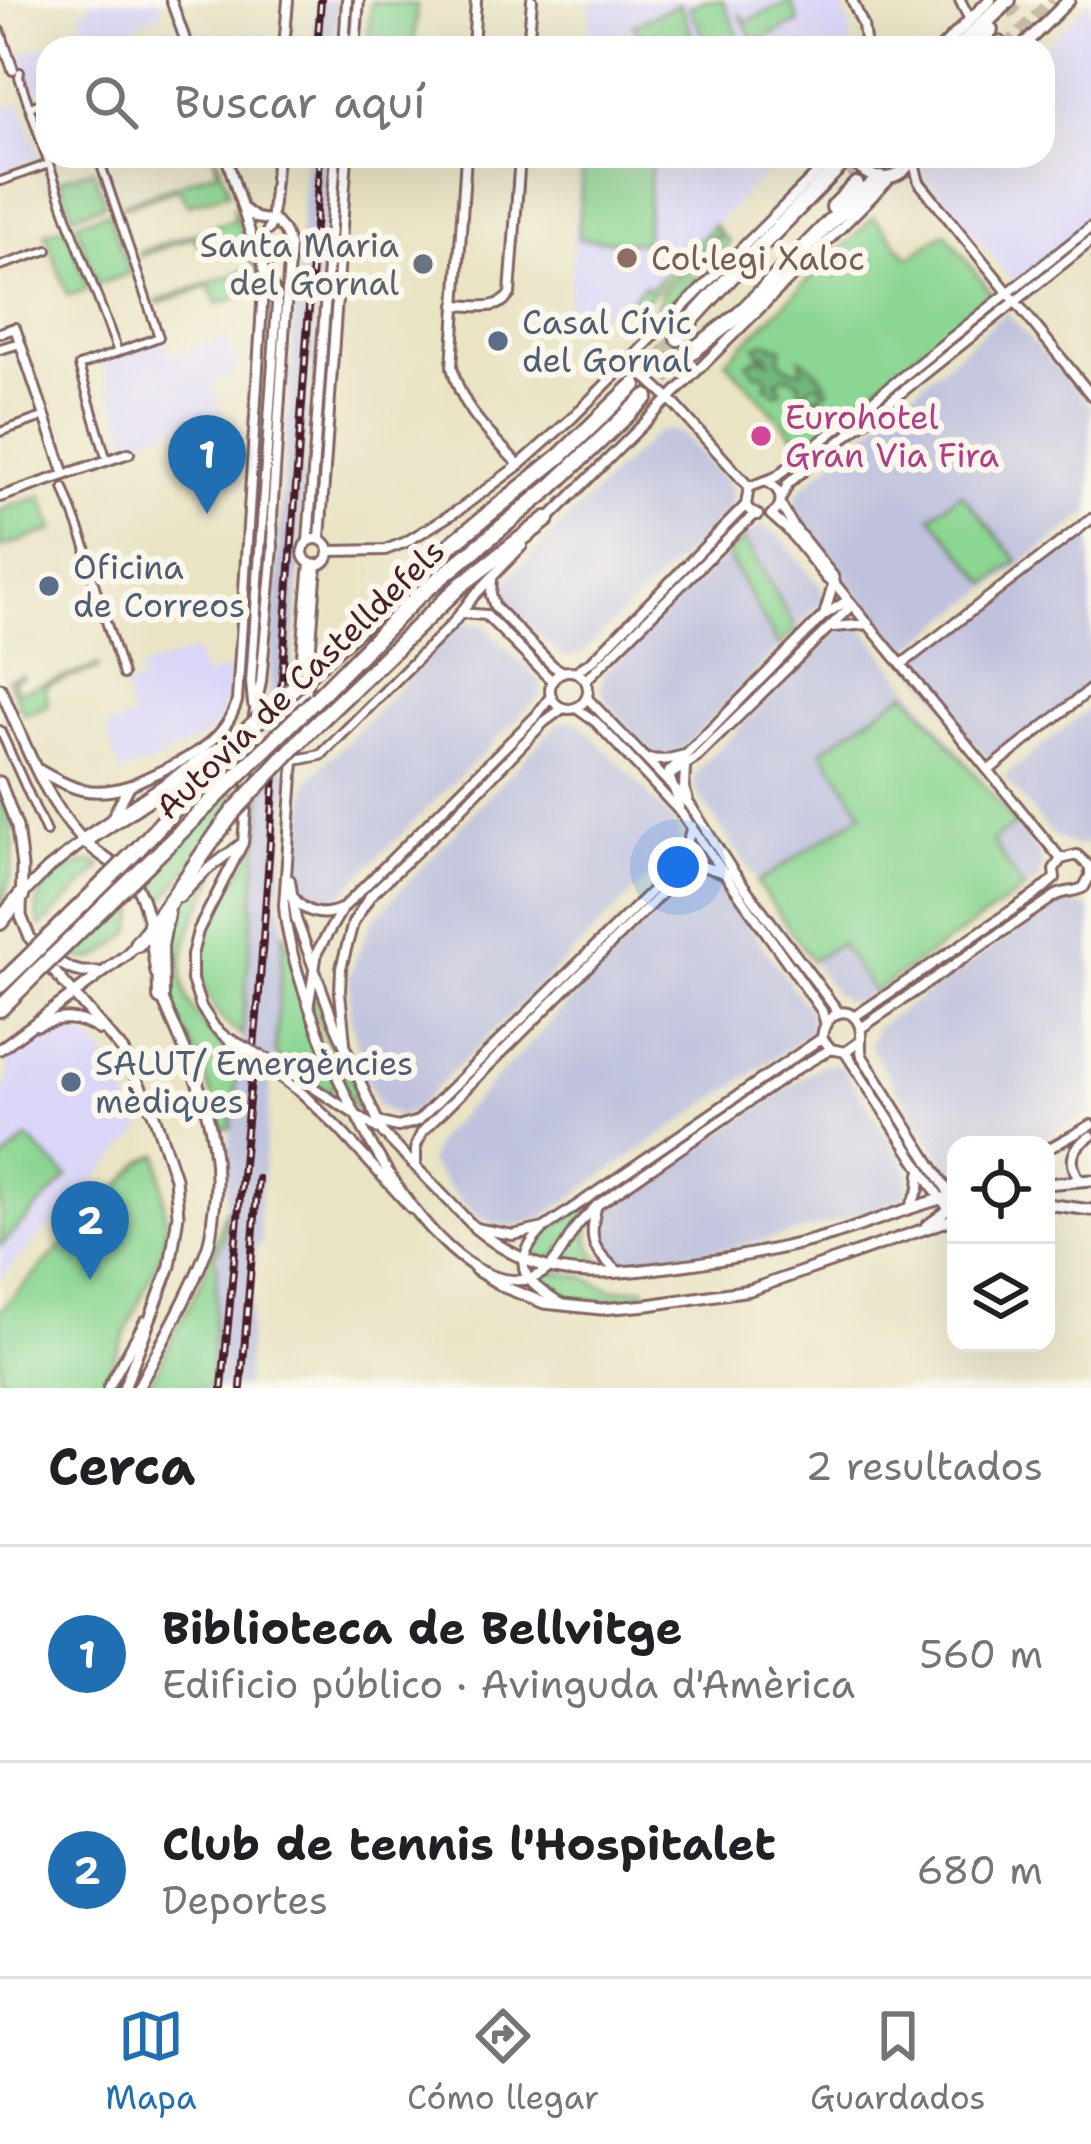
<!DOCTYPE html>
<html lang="es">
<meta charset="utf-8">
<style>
body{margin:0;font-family:"Shantell Sans",sans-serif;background:#f2f2f2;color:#202124}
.controls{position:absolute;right:36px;bottom:36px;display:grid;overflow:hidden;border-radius:24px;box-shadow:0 12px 48px #0002}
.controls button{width:108px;height:108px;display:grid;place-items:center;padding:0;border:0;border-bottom:3px solid #e0e0e0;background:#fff;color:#202124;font:60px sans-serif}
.you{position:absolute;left:678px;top:867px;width:42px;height:42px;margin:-30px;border:9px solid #fff;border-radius:50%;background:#1a73e8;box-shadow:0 0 0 18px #1a73e833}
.badge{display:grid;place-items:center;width:78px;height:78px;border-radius:50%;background:#1f6fb2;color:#fff;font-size:39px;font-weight:700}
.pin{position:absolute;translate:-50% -99px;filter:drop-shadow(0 3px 6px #0008)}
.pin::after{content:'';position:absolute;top:63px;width:42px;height:36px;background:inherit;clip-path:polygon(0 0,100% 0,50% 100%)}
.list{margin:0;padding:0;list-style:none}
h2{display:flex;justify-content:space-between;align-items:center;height:156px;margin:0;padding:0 48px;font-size:51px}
h2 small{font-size:39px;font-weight:400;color:#757577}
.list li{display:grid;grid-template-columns:78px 1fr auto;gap:36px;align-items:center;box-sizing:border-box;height:216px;padding:0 48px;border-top:3px solid #e0e0e0}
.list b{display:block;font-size:45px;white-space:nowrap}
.list p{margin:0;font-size:39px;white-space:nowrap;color:#757577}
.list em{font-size:39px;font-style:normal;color:#757577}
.icon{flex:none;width:66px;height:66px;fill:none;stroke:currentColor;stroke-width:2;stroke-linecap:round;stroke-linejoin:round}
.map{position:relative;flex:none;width:1091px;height:1388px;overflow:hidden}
.search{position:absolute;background:#fff;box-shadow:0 12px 48px #0002;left:36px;right:36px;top:36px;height:132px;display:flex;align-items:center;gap:30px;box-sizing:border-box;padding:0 42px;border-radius:36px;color:#757577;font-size:45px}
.sheet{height:588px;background:#fff}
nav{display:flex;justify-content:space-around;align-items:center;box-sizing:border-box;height:168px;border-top:3px solid #e0e0e0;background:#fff;font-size:33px;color:#757577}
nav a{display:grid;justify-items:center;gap:6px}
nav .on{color:#1f6fb2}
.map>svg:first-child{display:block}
.built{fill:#dad6f7}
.industrial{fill:#c0c2dd}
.green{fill:#8bd693;stroke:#6a7a5f;stroke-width:3}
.forest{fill:#70b77d;stroke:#5d6b54;stroke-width:3}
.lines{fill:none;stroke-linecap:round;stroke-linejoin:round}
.motorway-tunnel{stroke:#c9bda5;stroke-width:14;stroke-dasharray:14 7;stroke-linecap:butt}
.pedestrian-casing{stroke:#826461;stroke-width:12}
.minor-casing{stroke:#826461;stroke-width:14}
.tertiary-casing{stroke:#826461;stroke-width:15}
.secondary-casing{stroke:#826461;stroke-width:16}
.motorway-casing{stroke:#826461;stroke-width:20}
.pedestrian{stroke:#fff;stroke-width:6}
.minor{stroke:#fff;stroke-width:8}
.tertiary{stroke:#fff;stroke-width:9}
.secondary{stroke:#fff;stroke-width:10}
.motorway{stroke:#fff;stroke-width:14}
.rail-casing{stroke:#4a1f2b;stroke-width:8}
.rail{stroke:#fbf7ec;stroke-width:3;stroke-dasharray:9;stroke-linecap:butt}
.minor-bridge-casing{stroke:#826461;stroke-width:14;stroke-linecap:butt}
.motorway-bridge-casing{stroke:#826461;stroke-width:20;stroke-linecap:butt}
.minor-bridge{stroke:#fff;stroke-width:8}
.motorway-bridge{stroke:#fff;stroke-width:14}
.education-dot{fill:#8d6e63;stroke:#fbf7ec;stroke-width:4.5}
.worship-dot{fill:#6b7280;stroke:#fbf7ec;stroke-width:4.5}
.service-dot{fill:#5c6f8a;stroke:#fbf7ec;stroke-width:4.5}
.hotel-dot{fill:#d1479c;stroke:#fbf7ec;stroke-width:4.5}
.labels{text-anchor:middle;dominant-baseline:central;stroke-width:12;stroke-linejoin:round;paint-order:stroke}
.worship-label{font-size:33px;fill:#5b616d;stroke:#fbf7ec;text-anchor:end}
.education-label{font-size:33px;fill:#785e54;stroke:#fbf7ec;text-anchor:start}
.service-label{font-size:33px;fill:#4e5e75;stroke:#fbf7ec;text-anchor:start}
.hotel-label{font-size:33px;fill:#b23c85;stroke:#fbf7ec;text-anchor:start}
.street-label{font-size:33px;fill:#4a1f2b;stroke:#fbf7ec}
</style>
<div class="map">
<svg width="1091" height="1388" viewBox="0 0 1091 1388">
<rect width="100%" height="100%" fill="#fbf7ec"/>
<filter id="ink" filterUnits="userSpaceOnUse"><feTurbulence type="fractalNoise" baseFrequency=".00833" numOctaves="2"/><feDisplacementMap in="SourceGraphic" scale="24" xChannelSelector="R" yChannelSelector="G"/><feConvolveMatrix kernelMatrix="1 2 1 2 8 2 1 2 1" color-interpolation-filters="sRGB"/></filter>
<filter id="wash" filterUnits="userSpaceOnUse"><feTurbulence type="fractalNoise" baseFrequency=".004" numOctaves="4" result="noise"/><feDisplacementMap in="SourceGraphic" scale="48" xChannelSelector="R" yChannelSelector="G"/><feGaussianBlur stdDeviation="2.7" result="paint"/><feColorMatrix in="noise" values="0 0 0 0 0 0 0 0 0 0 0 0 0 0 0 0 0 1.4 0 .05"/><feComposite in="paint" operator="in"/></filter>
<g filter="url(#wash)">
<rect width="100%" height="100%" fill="#e9e4c4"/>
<!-- built -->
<path class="built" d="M87,0H159L163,13L136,23L144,48H48V87L31,93L17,55L86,31L80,10L89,7Z
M591,0H838L850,26L852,48H588Z
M1091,0V238L1036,281L1012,280L921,170L935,156H1043V48Z
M20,103L40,157L19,164L20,169L0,176V110Z
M580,156H783L649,290L644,286L614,315H568Z
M227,337L239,372L212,382L222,411L129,444L101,362L165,340L171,356Z
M195,651L204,677L229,669L227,698L221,716L214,728L200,739L147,765L120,774L105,728L133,719L124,687L143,681L139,669Z
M80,1022L77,1031L97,1044L105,1056L143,1129L0,1279V1089L9,1080L8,1067L5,1059L12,1053V1046L18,1042L46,1026L57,1023Z"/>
<!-- industrial -->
<path class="industrial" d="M317,0H338L334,48H313Z
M305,156H327L314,335L316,338L315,360L311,366L297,556L300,563L284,768L289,769L279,907L282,908L284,931L259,1215L262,1243L256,1245L245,1388H210L216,1263L220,1256L218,1251L224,1234L229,1145L242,1036L263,787Z
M1006,312L1091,407V511L903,653L796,514L795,499L798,491Z
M669,430L682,434L729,485L732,498L729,511L579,655L563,657L507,605L503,589L511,575L656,433Z
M761,527L779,535L821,588L823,600L665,767L607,703L601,688L604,673L751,532Z
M1091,528V690L993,766L911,663Z
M854,616L1042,858L1038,881L860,1001H846L834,992L695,790V777L699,768Z
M470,622L482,624L541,683L540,696L338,897L324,902L311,901L299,886L307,782L460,625Z
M1091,707V843L1076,846L1054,836L1003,777Z
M570,720L580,724L632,776L674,824L683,844L412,1111L399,1117L378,1105L367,1080L350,1015V973L372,920L557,724Z
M699,875L715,880L808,1010L812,1023L810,1033L540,1219L513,1226L497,1224L478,1217L458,1198L428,1163L437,1139L689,880Z
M1063,901L1086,907L1091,913V1112L1033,1145H956V1179L954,1178L870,1046L872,1039L877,1027Z
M835,1064L843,1068L909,1173L908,1191L901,1199L832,1223L741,1246L628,1263L608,1255L601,1244L599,1234L600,1221L607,1211L816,1069L824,1065Z"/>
<!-- green -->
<path class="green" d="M705,0H723L744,47L709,48L689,7Z
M791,1L799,22L755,42L739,13L746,21Z
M371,2L417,5L414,47L368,44Z
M680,4L692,34L688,36L691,43L683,48H647L633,25Z
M583,156H652L645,243L578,239Z
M217,157L229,191L226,193L188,205L178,188L124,207L122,204L218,170L214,158Z
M835,161L825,180L672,333L698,359L738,319L750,311L688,373C677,359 676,341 654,350L648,347Z
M93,169L105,204L73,215L60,180Z
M233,206L245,240L204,254L194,237L140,256L139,252L235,219Z
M108,212L130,273L97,285L76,223Z
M874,217L909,258L945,232L991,293L804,446L726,361Z
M714,225L719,231L692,261L639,305L632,297L644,285L649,289Z
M66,226L88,289L68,296L45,233Z
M721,234L730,242L654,319L662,292L698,261Z
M249,255H251L260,279L258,292L218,304L209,286L158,304L157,301L252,268Z
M961,493L1018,561L988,584L931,516Z
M42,496L54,530L0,548V510Z
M744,539L796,629L779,646L727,555Z
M98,666L99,668L45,686L48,706L24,714L8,679L22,675V677L13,680L18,692Z
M907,692L1016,824L992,841L1024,890L873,992L840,943L812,961L757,883L863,813L822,750Z
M0,787C18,829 17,867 0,909Z
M263,787L242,1036C206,1011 190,969 210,927C220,904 237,884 246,860C256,838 251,807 263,787Z
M236,788L235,802L159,907L146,877Z
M91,862L102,866L41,927C25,894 60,867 91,862Z
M212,870L217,876C171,955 163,999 239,1060L231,1128H223L201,1064L175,1012L164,965L172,911Z
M130,893L136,911L132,931C115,945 94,971 68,954Z
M284,931L311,1024L336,1085L329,1091L277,1057L275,1051Z
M314,976L353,1081L373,1121L353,1106L312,1005Z
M27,1138L68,1177L0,1246V1164Z
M159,1154L166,1223L163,1248L101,1388H0V1311L143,1161Z
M599,1195L601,1198L550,1263L527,1256L539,1236Z
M226,1208L224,1234L218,1251L215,1252L217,1272L210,1388H147L202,1280Z
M591,1215C585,1238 590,1254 609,1269H581L557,1265L578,1230Z
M548,1271L583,1277L612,1290L645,1288L646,1300C621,1300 569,1304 547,1293C540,1289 538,1285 534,1279Z"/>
<!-- forest -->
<path class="forest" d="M764,342L782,348L779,358C786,367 791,372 802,370L800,358C812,367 825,376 829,391H822L821,384L812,385L808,388L809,393L822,395V399L802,400L806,393L798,387L799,381L784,376L776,383L782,390L776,394L765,386L768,382L764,374H755L747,363L760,357L769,361L767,354H760L755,346Z"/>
</g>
<g filter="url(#ink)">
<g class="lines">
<!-- motorway-tunnel -->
<path class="motorway-tunnel" d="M1007,14L1021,0
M1006,48L1053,0
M845,173L862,156
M860,181L885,156
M634,385L678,338
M649,394L691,352"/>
<!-- pedestrian casing -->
<g class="pedestrian-casing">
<path id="pedestrian" d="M20,72L19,77L68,219L118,352L79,366L105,454
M30,107L48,100
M98,156L159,337L118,352
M1,181L49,164
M0,266L48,250
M0,432L40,418
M64,488L86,547L88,564L123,675
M0,730L46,832"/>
</g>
<!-- minor casing -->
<g class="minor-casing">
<path id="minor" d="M171,0L188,48
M852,0L863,25L866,48
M960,0L970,20
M0,32L13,70
M284,48L288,0
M344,48L347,0
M355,48L359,0
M473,48L476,0
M528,48L532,0
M466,156L452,367C461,409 491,435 519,465
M913,160L919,182L1091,395
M244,209L256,218L275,221L284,231
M268,230L271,224L277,156
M262,254L275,260L288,251
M455,305C475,305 498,312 510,294L520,156
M0,333L15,328L65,475
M0,349L20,343
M623,368L638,370L669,398L749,487
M767,482C782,489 786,505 771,515
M749,487L776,477L1091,227
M749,487L746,505L751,512L758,515
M0,497L129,453
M781,499L788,484L798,475L1091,241
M780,504L793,526L833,576L835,583
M771,515L788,530L827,579L836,585L1061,859
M545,522L890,179
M320,539L347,156
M303 552a13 13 0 1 1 26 0a13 13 0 1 1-26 0Z
M308,541L336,156
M329,551L385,550L406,542L460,509L519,465L572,418L834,156
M310,563C299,677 292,791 284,905C289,996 412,1288 521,1280C553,1278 561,1249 577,1226C583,1219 590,1213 596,1206L798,1068L831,1049
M492,578L491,595L495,607L553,666L563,672
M825,612L833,585
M461,613L486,615L552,681
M833,627L869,624
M902,664L1091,519
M550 690a19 19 0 1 1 38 0a19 19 0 1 1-38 0Z
M575,672L592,661L746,505
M586,680L738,529L756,514
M587,698L690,805L734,873L839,1013
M253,704L251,682L277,304L274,290L265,274
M576,708L596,722L682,814L822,1011L825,1022
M297,734L302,725L309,670L317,564
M646,759L664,760L685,755
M296,760L321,755L453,623L472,598L522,546
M685,768L684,788L688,800
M989,770L1091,689
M670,775L696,758L852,605
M129,786C172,764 223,751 237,701L264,273L261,253L252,239L226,156
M679,811C680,796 670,786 669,772L823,616L848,600
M1055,878L1054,869L1061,859L1077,855L1090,867V876L1084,887
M290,880L296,919L333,1020L383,1133L475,1228L513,1235L544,1228L822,1038
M292,895C304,913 321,918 341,909
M180,897L207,870L241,844
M309,1003L317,952L342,909L537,715L551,696
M854,1017L1039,892L1055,878
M861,1028L1055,896C1065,890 1075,893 1084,887
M228,1039L215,1028L201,1007L192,980V955L198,931L243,843L254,715L261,682L273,548L272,517L290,246L284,231
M345,1043L340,992L341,968L353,923L370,896L455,815L544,722L563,708
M858,1043L845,1052L831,1049L822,1038C824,1011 852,1002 860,1027C863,1037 859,1045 862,1056L951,1196L949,1209L926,1226
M845,1052L938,1195L949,1209L956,1211
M278,1065L378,1129
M276,1074L303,1094L341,1131L412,1209
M378,1122L398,1127L418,1121L682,861L692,826
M1046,1150L1091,1125
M416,1165V1146L422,1132L682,873L702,866L727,874
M1080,1180C1067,1161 1072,1147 1091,1136
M910,1207L919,1189L920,1174
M596,1208C588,1241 593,1251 619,1272
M543,1229C508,1265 524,1282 561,1304
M108,1388L145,1321"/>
</g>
<!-- tertiary casing -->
<g class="tertiary-casing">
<path id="tertiary" d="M0,688C24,740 42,796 81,838C110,868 138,867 147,916
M39,770C71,789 91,798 129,786
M0,782L17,827L22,867L21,916L30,938L43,954L71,969L82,972H98
M112,819L129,786
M21,896L48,869L84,841
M147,913L156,973
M43,954L53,970L123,1051L154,1115L175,1178L178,1215L170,1266L124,1388
M37,1025C61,1016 78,1016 100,1030
M0,1049L125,956L138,943
M1046,1184L1091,1180
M1046,1204L1091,1210
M475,1228C539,1281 589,1277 668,1267C724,1260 777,1251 832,1235C874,1222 913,1205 956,1195
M476,1270L504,1287L544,1303L601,1309L648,1305L750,1290L956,1218
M138,1388C162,1342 190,1295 208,1246C212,1234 212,1221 214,1209C225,1132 191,1064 161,995"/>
</g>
<!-- secondary casing -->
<g class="secondary-casing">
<path id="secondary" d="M942,48L990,0
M1021,48L1069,0
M852,156C866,185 900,186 914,156"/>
</g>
<!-- motorway casing -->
<g class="motorway-casing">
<path id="motorway" d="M959,48L1008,0
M972,48L990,30
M995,48L999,44
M834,207L856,185
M678,338L690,321L735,272L849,156
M691,352L739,315L831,221L880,179
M318,665L430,562L560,456L634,385
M315,700L417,597L551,487L646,397
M309,731L461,585L547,519
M84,841L242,735
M137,850L222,757
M148,864L233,780
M0,922L21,896
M50,936L109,878
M137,944C173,902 200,855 234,811
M63,947L120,891
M0,985L28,958
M161,997L160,946L166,913
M0,1009L40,969"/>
</g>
<!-- pedestrian -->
<use href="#pedestrian" class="pedestrian"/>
<!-- minor -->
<use href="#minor" class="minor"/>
<!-- tertiary -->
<use href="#tertiary" class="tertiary"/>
<!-- secondary -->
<use href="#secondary" class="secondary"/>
<!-- motorway -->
<use href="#motorway" class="motorway"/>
<!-- rail casing -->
<g class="rail-casing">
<path id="rail" d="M317,48L321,0
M222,1388L259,994L320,156
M241,1388L258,1179"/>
</g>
<!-- rail -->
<use href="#rail" class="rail"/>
<!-- minor-bridge casing -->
<g class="minor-bridge-casing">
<path id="minor-bridge" d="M228,1039L234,1046L276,1074
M230,1039L278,1065"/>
</g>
<!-- motorway-bridge casing -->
<g class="motorway-bridge-casing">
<path id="motorway-bridge" d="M242,735L318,665
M233,780L315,700
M234,811L309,731
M109,878L137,850
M120,891L148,864
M28,958L50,936
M40,969L63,947"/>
</g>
<!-- minor-bridge -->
<use href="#minor-bridge" class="minor-bridge"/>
<!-- motorway-bridge -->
<use href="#motorway-bridge" class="motorway-bridge"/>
</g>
</g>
<!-- markers -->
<circle class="education-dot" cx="627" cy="258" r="12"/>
<circle class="worship-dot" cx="423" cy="264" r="12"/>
<g class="service-dot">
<circle cx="498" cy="341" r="12"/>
<circle cx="49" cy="586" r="12"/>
<circle cx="71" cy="1082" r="12"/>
</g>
<circle class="hotel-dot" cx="761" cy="436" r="12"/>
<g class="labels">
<!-- worship labels -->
<g class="worship-label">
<text x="399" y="245">Santa Maria<tspan x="399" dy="38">del Gornal</tspan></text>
</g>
<!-- education labels -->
<g class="education-label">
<text x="651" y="258">Col·legi Xaloc</text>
</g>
<!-- service labels -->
<g class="service-label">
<text x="522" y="322">Casal Cívic<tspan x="522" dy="38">del Gornal</tspan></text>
<text x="73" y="567">Oficina<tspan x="73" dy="38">de Correos</tspan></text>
<text x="95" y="1063">SALUT/ Emergències<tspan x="95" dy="38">mèdiques</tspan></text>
</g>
<!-- hotel labels -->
<g class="hotel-label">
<text x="785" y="417">Eurohotel<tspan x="785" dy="38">Gran Via Fira</tspan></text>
</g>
<!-- street labels -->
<g class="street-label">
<text transform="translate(300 679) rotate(-44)">Autovia de Castelldefels</text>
</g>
</g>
</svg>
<div class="controls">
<button><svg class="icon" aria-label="locate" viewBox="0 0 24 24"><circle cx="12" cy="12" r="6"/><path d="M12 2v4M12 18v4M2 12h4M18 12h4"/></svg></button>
<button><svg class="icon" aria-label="layers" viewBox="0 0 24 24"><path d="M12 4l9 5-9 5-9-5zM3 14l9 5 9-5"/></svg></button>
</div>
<div class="you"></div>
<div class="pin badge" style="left:207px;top:514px">1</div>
<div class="pin badge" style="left:90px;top:1280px">2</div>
<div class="search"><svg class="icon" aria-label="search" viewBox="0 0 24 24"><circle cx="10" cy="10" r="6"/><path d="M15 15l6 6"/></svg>Buscar aquí</div>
</div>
<section class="sheet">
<h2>Cerca<small>2 resultados</small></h2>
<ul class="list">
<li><span class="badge">1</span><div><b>Biblioteca de Bellvitge</b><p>Edificio público · Avinguda d'Amèrica</p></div><em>560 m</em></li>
<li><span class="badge">2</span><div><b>Club de tennis l'Hospitalet</b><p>Deportes</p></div><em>680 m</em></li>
</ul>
</section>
<nav>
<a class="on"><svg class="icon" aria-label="map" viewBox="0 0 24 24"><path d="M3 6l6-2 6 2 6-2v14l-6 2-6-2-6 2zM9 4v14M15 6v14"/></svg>Mapa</a>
<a><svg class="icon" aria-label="directions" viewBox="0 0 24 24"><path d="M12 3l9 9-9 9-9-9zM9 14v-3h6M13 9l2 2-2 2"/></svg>Cómo llegar</a>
<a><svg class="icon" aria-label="saved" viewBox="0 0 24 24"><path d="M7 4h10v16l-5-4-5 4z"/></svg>Guardados</a>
</nav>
